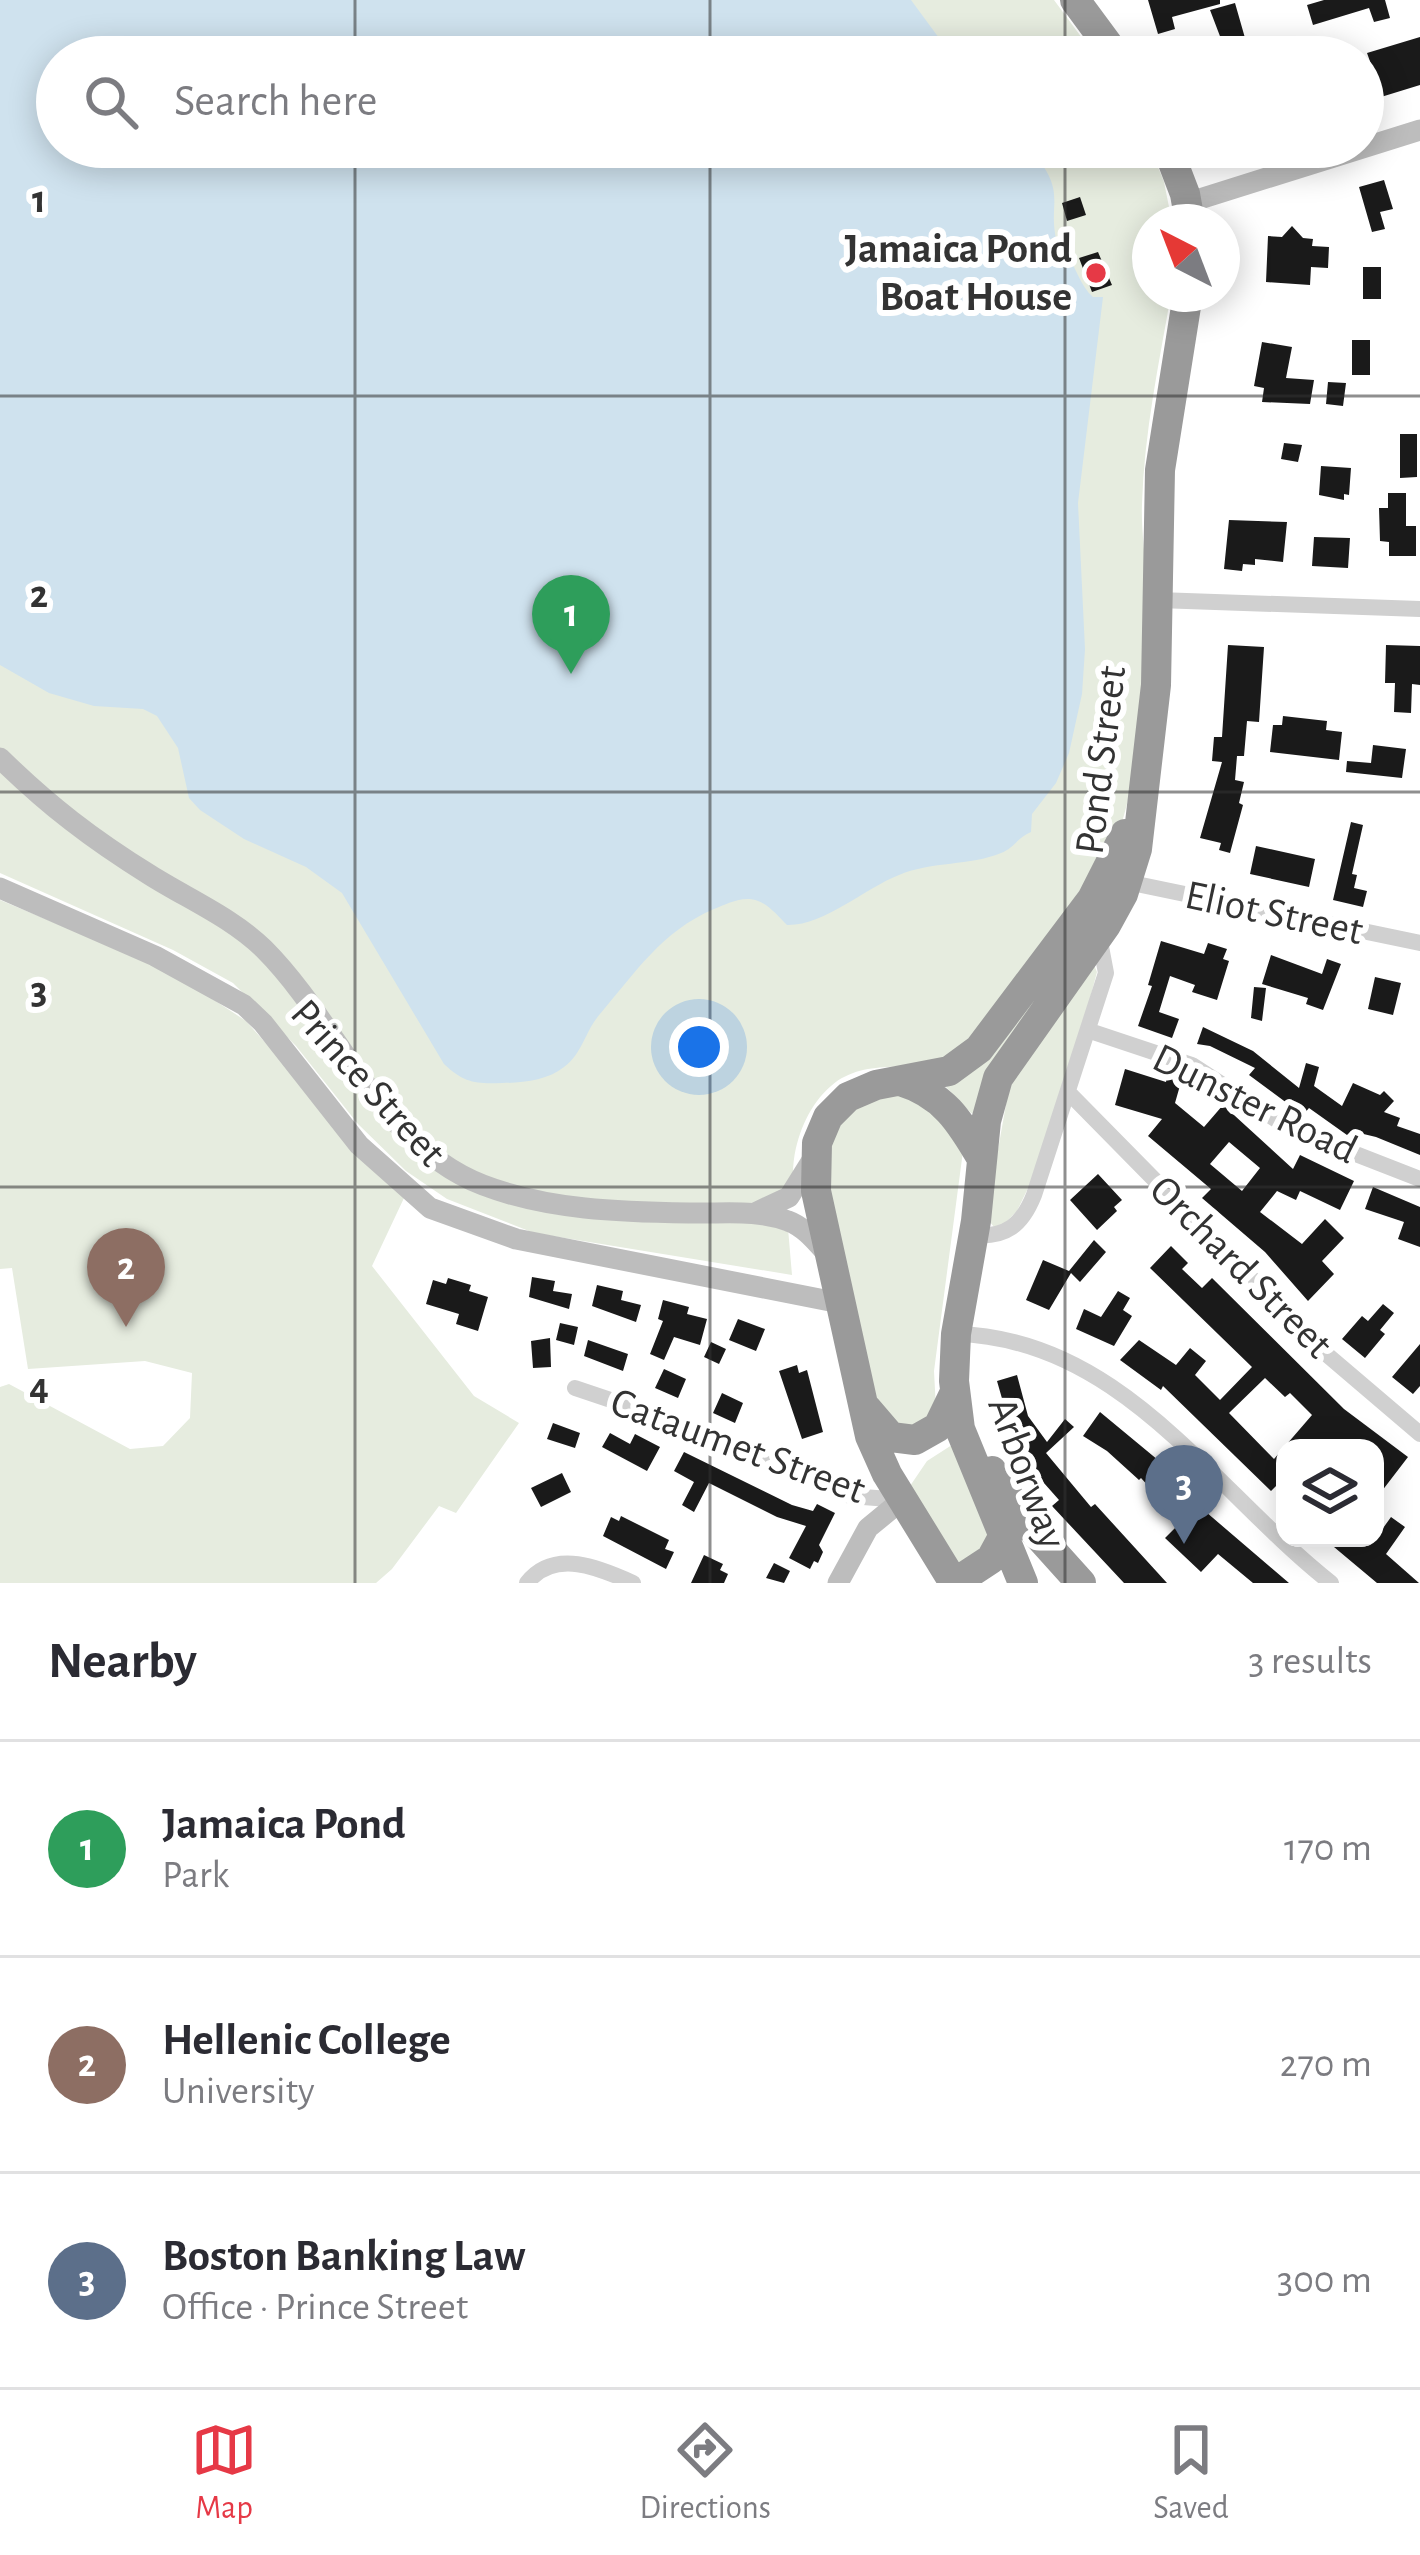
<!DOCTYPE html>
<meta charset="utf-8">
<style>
body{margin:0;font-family:"Alegreya Sans",sans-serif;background:#f2f2f3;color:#2b2b33}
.controls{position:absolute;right:36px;bottom:36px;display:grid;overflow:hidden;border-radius:24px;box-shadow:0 6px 30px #0003}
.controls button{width:108px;height:108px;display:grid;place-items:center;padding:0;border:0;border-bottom:3px solid #e1e1e2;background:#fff;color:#2b2b33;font:60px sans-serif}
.compass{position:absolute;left:1132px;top:204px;width:108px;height:108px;border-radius:50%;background:#fff;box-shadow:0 6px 30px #0003;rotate:318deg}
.you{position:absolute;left:699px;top:1047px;width:42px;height:42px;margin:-30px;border:9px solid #fff;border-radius:50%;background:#1a73e8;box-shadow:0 0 0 18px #1a73e833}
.badge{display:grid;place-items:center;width:78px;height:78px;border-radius:50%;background:#e63946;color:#fff;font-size:39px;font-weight:700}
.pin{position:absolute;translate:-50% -99px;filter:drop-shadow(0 3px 6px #0008)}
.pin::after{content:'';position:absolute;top:63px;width:42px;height:36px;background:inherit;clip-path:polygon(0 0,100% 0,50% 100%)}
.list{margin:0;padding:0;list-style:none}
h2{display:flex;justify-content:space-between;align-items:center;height:156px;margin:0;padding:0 48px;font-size:51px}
h2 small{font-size:39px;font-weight:400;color:#7c7c81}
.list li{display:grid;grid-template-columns:78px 1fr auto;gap:36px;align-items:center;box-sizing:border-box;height:216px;padding:0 48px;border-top:3px solid #e1e1e2}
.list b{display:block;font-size:45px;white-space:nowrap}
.list p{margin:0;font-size:39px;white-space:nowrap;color:#7c7c81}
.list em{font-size:39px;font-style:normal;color:#7c7c81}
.icon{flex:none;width:66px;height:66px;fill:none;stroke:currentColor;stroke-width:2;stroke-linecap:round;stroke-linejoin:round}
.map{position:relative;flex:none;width:1420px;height:1583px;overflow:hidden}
.search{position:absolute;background:#fff;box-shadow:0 6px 30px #0003;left:36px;right:36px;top:36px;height:132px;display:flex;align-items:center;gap:30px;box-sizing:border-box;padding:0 42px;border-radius:66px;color:#7c7c81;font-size:45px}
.sheet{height:804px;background:#fff}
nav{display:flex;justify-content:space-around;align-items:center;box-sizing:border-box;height:168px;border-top:3px solid #e1e1e2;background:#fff;font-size:33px;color:#7c7c81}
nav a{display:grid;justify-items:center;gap:6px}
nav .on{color:#e63946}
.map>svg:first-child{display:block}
.green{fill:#e6ecdf}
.water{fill:#cfe2ee}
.pier{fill:#fff}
.building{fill:#1a1a1a;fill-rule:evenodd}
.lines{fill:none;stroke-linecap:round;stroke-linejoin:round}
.street{stroke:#d0d0d0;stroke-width:16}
.secondary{stroke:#bdbdbd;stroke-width:21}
.highway{stroke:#9a9a9a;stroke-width:30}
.grid{fill:none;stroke:#333;stroke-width:3;stroke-opacity:0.55}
.poi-dot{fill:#e63946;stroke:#fff;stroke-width:4.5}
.labels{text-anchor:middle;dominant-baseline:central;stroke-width:12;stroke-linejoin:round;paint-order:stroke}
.poi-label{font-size:42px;font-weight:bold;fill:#333;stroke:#fff;text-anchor:end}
.street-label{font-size:42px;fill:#333;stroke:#fff}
.grid-label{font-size:39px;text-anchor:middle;font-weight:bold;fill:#333;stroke:#fff;stroke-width:12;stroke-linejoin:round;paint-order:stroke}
</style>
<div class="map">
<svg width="1420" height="1583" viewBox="0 0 1420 1583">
<rect width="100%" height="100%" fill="#fff"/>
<!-- green -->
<path class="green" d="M0,0H1054L1096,57H57V147H1150L1164,182L1172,222H1150V294H1171C1159,363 1144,433 1142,504C1141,528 1145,553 1146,577C1149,649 1142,776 1115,842C1081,889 1047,937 1013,984C997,1006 979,1041 954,1055C915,1077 868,1054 831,1086C810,1104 798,1132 794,1159C792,1173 795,1181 785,1193L792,1275L534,1233L447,1199L406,1171L358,1124L296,1046L233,983L173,950L0,873Z
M0,900L170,971L246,1021L404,1198L372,1266L474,1396L519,1423L456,1513L439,1506L392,1569L376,1583H0V1387L9,1384L130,1449L163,1446L190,1418L192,1373L145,1361L28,1369L12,1268L0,1269Z
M1096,915L974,1114L971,1113L945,1086Z
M1094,965L1097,972L1080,1036L1029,1186L1017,1211L1003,1225L994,1227L986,1217L1010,1082Z
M895,1094L926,1101L963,1151L934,1371L936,1409L913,1431L878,1414L824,1165L842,1116L860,1104Z
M955,1443L987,1525V1544L964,1566L953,1561L910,1486L927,1461Z"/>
<!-- water -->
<path class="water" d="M0,0H911L953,57H57V147H1010L1013,154L1036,156C1067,195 1047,204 1057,243C1075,257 1076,282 1093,297H1103L1078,503L1085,649L1082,694L1069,753L1056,783L1032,814L1031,832C1018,837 1014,848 1001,853C970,866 932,861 899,875C865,888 824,926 787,925C779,917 769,905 758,901C743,895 727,904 714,909C662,931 635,973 600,1014C585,1031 583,1053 564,1067C548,1080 523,1083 502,1083C476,1084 464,1083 444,1064L342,893L306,867L244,839L200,810L189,798L178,748L157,716L143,709L94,706L49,693L0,665Z"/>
<!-- pier -->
<path class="pier" d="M1048,234L1051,243L1061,237L1068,245L1012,260L1007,247Z"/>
<!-- building -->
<path class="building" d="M1148,0H1220V4L1172,17L1175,29L1158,34Z
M1324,0H1385L1390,18L1374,22L1369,8L1313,25L1307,5Z
M1235,3L1247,45L1226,52L1210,10Z
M1420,37V85L1381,97L1367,89L1364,77L1372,67L1367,53Z
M1384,180L1393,209L1380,212L1385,229L1372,232L1359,187Z
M1080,197L1086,215L1067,221L1062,203Z
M1292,226L1303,238L1313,239L1312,246L1329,247L1328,268L1311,267L1310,285L1266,282L1268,236L1282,237Z
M1098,252L1112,285L1092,292L1079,258Z
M1363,267H1381V299H1363Z
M1352,340H1370V375H1352Z
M1262,342L1292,347L1286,378L1314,380L1310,404L1262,402L1264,388L1254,386Z
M1328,382L1346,383L1343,406L1326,404Z
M1400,434H1417V477L1400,478Z
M1284,443L1302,445L1298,462L1281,459Z
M1321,466L1351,468L1349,495L1344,494V500L1319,495Z
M1388,493H1406V526H1416V556H1389V542L1380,541L1379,508H1388Z
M1229,520L1287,522L1283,562L1255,559V565L1243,564L1242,571L1224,569Z
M1314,537L1350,538L1348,568L1312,566Z
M1228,645L1264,647L1259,722L1247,721L1244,756H1237L1235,780L1244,782L1239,803L1243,805L1230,853L1219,850L1221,843L1200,838L1222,762L1212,761L1214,737H1222Z
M1386,645L1420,646V685L1412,684L1411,713L1394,712L1395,683H1385Z
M1283,716L1327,721L1326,730L1342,732L1339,760L1270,752L1273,725H1282Z
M1373,745L1406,749L1402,778L1346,772L1347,761L1371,763Z
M1351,822L1363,825L1352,874L1357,875L1354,888L1367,891L1363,907L1333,900Z
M1256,846L1315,859L1309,887L1250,874Z
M1161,941L1204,954L1208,943L1227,949L1223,959L1229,961L1217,1000L1192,992L1195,985L1170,976L1159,1012L1179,1019L1172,1038L1138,1026L1152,986L1148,985Z
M1271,955L1322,974L1327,959L1341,964L1323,1010L1306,1004L1308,998L1262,984Z
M1375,977L1401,983L1393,1015L1368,1009Z
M1254,987L1266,988L1262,1021L1251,1018Z
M1203,1027L1253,1051L1299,1088L1306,1063L1319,1067L1314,1086L1342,1106L1353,1083L1380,1095L1384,1091L1394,1101L1384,1112L1400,1118L1397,1126L1420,1134V1155L1376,1137L1351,1131L1347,1135L1309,1108L1303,1115L1249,1075L1255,1068L1210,1046L1197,1044Z
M1125,1069L1166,1082L1167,1077L1181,1082L1175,1103L1204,1127L1223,1105L1293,1169L1300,1155L1354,1181L1340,1210L1300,1191L1296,1200L1277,1191L1260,1212L1302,1244L1325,1219L1344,1238L1322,1261L1334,1274L1308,1301L1265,1252L1202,1198L1211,1189L1148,1136L1162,1119L1115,1105ZM1229,1142L1260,1168L1242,1191L1210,1164Z
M1098,1174L1122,1200L1114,1207L1117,1211L1097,1230L1070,1200Z
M1373,1187L1420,1207V1247L1398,1239L1404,1222L1365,1209Z
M1094,1240L1106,1252L1080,1282L1071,1273L1049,1310L1026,1300L1043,1260L1069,1271Z
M1171,1246L1188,1263L1182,1269L1202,1288L1212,1278L1344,1409L1408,1457L1375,1500V1448H1285V1477L1271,1491L1163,1386L1161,1390L1120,1360L1139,1340L1176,1365L1190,1348L1206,1361L1195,1375L1220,1400L1252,1367L1150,1268ZM1265,1378L1285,1397L1290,1393L1312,1415L1274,1459L1229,1413Z
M532,1277L555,1281L553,1291L572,1294L569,1309L529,1297Z
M448,1278L471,1285L469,1291L488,1297L478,1331L456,1324L459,1314L426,1304L433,1280L446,1284Z
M597,1285L623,1291L621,1300L641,1305L636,1322L592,1306Z
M1118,1291L1130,1298L1123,1310L1132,1316L1114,1346L1076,1329L1084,1309L1101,1317Z
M663,1300L689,1307L687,1314L707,1319L700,1345L674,1337L664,1360L650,1354L663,1321L658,1319Z
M1383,1304L1394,1313L1380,1330L1385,1334L1365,1358L1342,1339L1362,1316L1368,1321Z
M738,1319L765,1329L756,1351L729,1340Z
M560,1323L578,1327L574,1345L556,1340Z
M550,1338L551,1367L533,1368L531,1341Z
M588,1340L628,1354L623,1371L584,1356Z
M711,1342L726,1349L719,1364L704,1357Z
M1420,1344V1386L1413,1394L1392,1377Z
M797,1365L799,1373L807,1370L823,1432L802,1439L779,1371Z
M664,1369L686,1379L678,1398L655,1388Z
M1017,1375L1028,1416L1047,1442L1065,1419L1074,1427L1046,1453L1091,1507L1095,1504L1167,1583H1124L1052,1506L1059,1500L1036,1474L1013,1437L997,1381Z
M722,1393L743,1403L735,1423L713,1413Z
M1100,1412L1164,1465L1206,1512L1289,1583H1253L1218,1554L1201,1572L1165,1538L1181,1522L1141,1478L1139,1480L1107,1451L1083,1436Z
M553,1423L580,1433L575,1448L547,1439Z
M610,1433L630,1444L635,1434L660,1447L647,1471L602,1447Z
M684,1452L792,1505L813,1511L817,1504L835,1513L819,1545L823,1552L818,1563L814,1561L810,1569L789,1558L806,1526L777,1517L709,1483L694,1512L682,1505L694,1482L674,1471Z
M562,1473L571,1492L541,1507L531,1488Z
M621,1516L669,1540L665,1549L674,1552L666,1569L603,1536L611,1517L619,1521Z
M1391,1517L1405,1527L1386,1554L1419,1583H1377L1334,1547L1341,1538H1376Z
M704,1555L723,1564L720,1570L728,1574L724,1583H691Z
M774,1563L790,1571L784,1583L766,1578Z"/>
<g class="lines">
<!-- street -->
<path class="street" d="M1158,600L1420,609
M1127,882L1420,943
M1090,1031L1192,1065L1289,1128L1420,1179
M1069,1093L1325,1353L1420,1434
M973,1235C1006,1238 1022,1225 1034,1195L1106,973L1099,936
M956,1334C1121,1338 1213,1490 1331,1583
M575,1388L688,1426L850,1496L902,1500
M527,1583C554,1548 600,1568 633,1583"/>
<!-- secondary -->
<path class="secondary" d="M1187,203L1420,130
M0,758C49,806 92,839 150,875C188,899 231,917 264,949C339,1024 379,1145 483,1185C548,1210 621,1212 689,1213C722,1214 757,1209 788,1221C805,1227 817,1243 829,1256
M0,888L155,956L244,1005L263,1023L359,1145L430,1208L516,1239L840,1303
M757,1212L789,1197L814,1157
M838,1583L868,1528L902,1500"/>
<!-- highway -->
<path class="highway" d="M1075,0L1117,57
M1167,147L1185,194L1190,222
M900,1081C943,1094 960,1121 982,1159
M867,1409L891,1437L915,1440L938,1427L954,1394
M992,1471L1026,1522L1081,1583
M959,1580L991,1559L1003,1537
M954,1583L887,1474L870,1436L816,1191L817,1143L828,1117L848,1097L876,1085L949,1071L979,1049L1092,899L1125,834
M1023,1583L960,1429L954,1381L956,1334L976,1221L986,1121L998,1078L1106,925L1123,894L1137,849L1156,685L1160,470L1188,294"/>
</g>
<!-- grid -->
<path class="grid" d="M355,0V57M710,0V57M1065,0V57M355,147V1583M710,147V1583M1065,147V1583M0,396H1420M0,792H1420M0,1187H1420"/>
<!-- markers -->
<circle class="poi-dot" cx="1096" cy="273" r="12"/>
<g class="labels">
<!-- poi labels -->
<g class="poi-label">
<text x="1072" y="249">Jamaica Pond<tspan x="1072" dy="48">Boat House</tspan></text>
</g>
<!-- street labels -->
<g class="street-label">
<text transform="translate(1101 760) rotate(-83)">Pond Street</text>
<text transform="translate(1274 913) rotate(12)">Eliot Street</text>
<text transform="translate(368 1083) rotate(48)">Prince Street</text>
<text transform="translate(1255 1104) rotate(26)">Dunster Road</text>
<text transform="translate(1241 1267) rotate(45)">Orchard Street</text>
<text transform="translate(738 1446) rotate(20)">Cataumet Street</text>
<text transform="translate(1027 1473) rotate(70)">Arborway</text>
</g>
</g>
<g class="grid-label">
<text x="39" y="212">1</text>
<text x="39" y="607">2</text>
<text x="39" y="1003">3</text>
<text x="39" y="1399">4</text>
</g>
</svg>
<div class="controls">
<button><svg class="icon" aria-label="layers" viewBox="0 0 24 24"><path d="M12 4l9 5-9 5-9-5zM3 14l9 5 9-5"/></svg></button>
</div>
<svg class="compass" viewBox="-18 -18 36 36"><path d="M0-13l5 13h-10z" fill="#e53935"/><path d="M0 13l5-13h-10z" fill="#7c7c81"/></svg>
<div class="you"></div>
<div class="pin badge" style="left:571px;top:674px;background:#2e9e5b">1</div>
<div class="pin badge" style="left:126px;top:1327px;background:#8d6e63">2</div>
<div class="pin badge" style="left:1184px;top:1544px;background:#5c6f8a">3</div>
<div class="search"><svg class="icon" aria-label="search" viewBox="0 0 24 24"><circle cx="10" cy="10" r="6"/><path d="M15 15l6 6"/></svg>Search here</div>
</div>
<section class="sheet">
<h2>Nearby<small>3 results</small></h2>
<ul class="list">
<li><span class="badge" style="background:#2e9e5b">1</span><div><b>Jamaica Pond</b><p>Park</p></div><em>170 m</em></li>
<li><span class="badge" style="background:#8d6e63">2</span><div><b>Hellenic College</b><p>University</p></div><em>270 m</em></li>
<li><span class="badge" style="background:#5c6f8a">3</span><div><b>Boston Banking Law</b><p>Office · Prince Street</p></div><em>300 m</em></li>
</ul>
</section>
<nav>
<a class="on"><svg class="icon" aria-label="map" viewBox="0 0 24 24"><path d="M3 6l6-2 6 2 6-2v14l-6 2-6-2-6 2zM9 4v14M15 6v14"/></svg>Map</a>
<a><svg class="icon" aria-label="directions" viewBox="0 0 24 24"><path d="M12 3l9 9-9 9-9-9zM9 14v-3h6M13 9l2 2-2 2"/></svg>Directions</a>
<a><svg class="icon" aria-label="saved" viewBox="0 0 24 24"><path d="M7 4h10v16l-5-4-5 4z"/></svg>Saved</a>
</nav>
